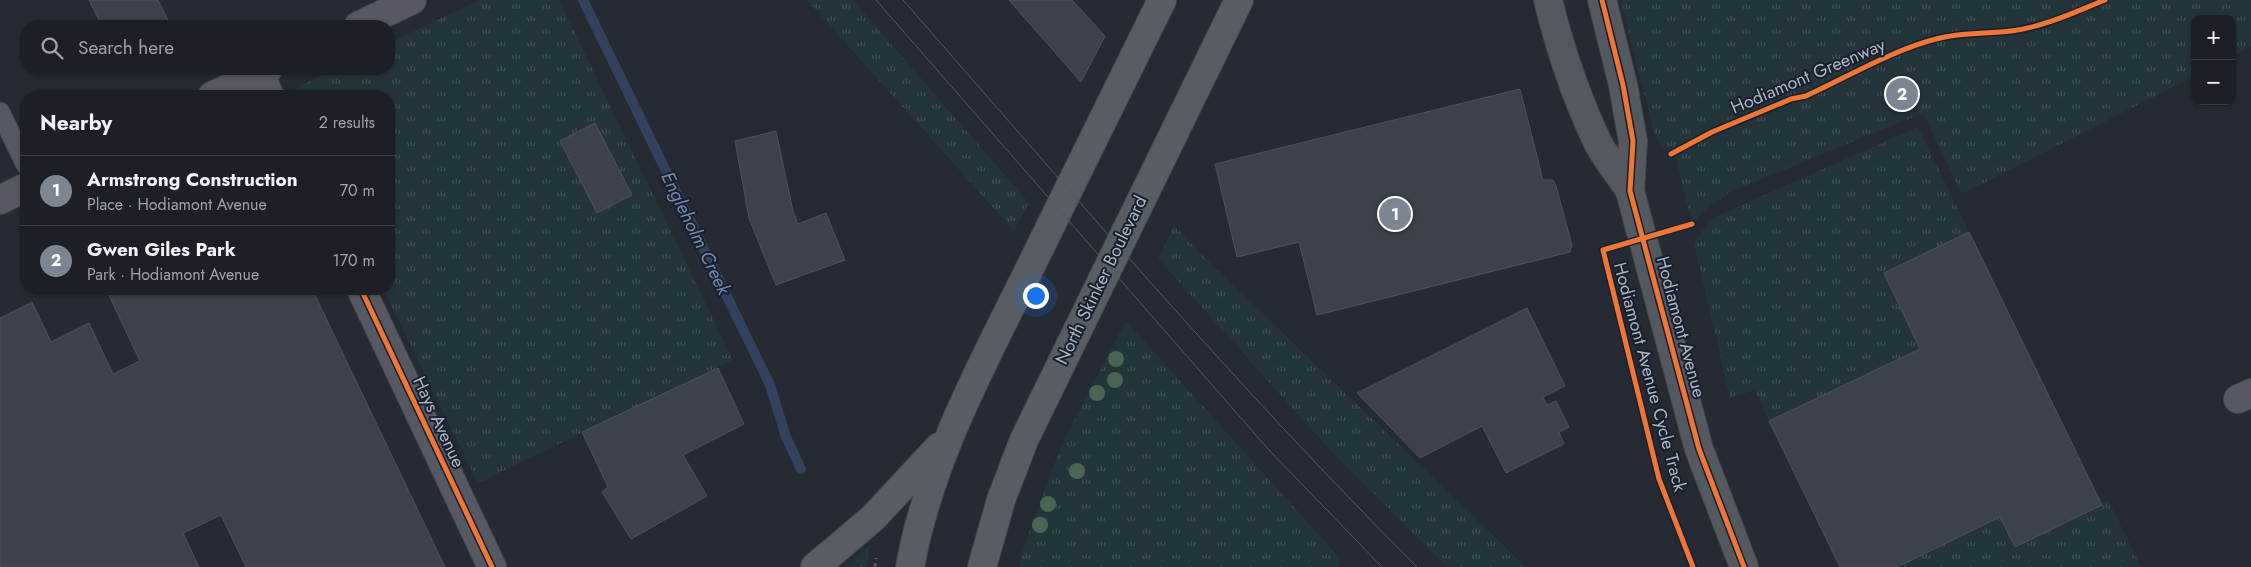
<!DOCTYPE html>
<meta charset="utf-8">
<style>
body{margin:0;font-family:Jost,sans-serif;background:#292d32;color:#f1f3f6}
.controls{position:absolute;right:15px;top:15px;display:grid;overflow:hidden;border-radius:10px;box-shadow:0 1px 4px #0004}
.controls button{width:45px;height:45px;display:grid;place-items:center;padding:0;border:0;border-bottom:1px solid #3a3e43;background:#1c2026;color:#f1f3f6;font:25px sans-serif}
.you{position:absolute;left:1035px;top:295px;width:18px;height:18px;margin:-12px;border:4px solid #fff;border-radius:50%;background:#1a73e8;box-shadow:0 0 0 8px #1a73e833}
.badge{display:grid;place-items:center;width:32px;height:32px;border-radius:50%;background:#7e8592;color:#fff;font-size:16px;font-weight:700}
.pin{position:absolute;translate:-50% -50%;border:2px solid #fff;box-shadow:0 1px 5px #0006}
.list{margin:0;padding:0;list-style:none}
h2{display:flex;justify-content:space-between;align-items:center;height:65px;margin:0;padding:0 20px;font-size:21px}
h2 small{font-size:16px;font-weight:400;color:#a0a3a7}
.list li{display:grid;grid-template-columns:32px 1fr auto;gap:15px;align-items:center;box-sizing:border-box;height:70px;padding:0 20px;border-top:1px solid #3a3e43}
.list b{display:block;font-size:19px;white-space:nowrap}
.list p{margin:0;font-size:16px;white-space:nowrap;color:#a0a3a7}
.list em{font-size:16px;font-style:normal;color:#a0a3a7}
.icon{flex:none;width:28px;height:28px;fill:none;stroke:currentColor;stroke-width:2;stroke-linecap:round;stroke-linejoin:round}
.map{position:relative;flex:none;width:2251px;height:567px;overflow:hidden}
.search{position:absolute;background:#1c2026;box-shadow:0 1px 4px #0004;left:20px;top:20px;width:375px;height:55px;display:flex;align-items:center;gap:12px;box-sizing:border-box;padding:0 18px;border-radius:20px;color:#a0a3a7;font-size:19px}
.panel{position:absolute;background:#1c2026;box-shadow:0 1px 4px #0004;left:20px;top:90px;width:375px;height:205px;border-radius:20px}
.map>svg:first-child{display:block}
.grass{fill:url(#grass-tufts)}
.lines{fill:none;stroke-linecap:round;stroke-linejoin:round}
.stream{stroke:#32415c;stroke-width:10}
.building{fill:#3d4149;stroke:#4d525a}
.lane-casing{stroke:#42454b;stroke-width:21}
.street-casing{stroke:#42454b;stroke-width:30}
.secondary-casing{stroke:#42454b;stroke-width:30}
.primary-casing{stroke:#43474f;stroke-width:30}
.path{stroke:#53585f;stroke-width:3;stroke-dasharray:4 4;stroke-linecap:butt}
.lane{stroke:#565961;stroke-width:19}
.street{stroke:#565961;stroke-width:28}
.secondary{stroke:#54585f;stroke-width:28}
.primary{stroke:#585c63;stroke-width:28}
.tram{stroke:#54585e;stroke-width:1}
.cycleway-casing{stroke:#19202d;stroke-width:8}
.cycleway{stroke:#f07635;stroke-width:5}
.tree{fill:#496556}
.labels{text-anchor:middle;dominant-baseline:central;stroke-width:4;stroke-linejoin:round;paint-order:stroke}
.street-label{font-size:18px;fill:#aeb6c5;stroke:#19202d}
.water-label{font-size:19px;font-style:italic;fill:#758aae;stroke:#19202d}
</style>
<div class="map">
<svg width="2251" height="567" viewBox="0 0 2251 567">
<defs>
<pattern id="grass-tufts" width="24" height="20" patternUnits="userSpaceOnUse" patternTransform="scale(1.25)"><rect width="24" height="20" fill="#23353a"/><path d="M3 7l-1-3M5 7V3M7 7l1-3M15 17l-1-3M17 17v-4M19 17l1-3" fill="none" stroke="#405055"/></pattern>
</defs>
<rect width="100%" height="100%" fill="#262a32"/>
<!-- grass -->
<path class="grass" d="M479,0H559L733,360L478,483L383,289H389V96H291L298,87L335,69H389V43Z
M807,0H853L1029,203L1014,231Z
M1621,0H2251V47L2232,57V19H2195V76L1962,194L1923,113L1730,192L1710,206L1692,224L1676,159L1662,146L1654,133Z
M1918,127L1969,232L1884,273L1920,349L1769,421L1755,390L1730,398L1694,244L1710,219Z
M1174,225L1199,252L1526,567H1447L1332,452L1158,259Z
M1126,321L1338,556L1339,567H1019L1022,553L1046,485L1064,440Z
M2108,500L2141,567H1897L2000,517L2015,547Z
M870,544L867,567H845Z"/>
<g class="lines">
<!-- stream -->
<path class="stream" d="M583,0L770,385L786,437L801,469"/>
</g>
<!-- building -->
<path class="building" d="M89,0H158L171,26H102Z
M1009,0H1072L1105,36L1081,82Z
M1520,89L1543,180H1553L1556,186L1572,245L1570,252L1317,315L1299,242L1237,257L1215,164Z
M595,123L632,195L597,213L560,141Z
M776,131L793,211L798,224L826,213L845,260L776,285L749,218L735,141Z
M1969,232L2102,505L2015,547L2000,517L1897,567H1840L1769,421L1920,349L1884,273Z
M106,289H312L445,567H246L221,515L183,533L199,567H0V318L32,302L51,342L89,323L113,374L140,361Z
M1527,308L1565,386L1543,397L1547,405L1556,401L1569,427L1559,432L1564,444L1506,473L1482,426L1420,458L1357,393Z
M718,368L744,424L683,455L707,496L631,539L602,492L608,487L582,432Z"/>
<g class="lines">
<!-- lane casing -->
<g class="lane-casing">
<path id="lane" d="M0,112L26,165"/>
</g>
<!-- street casing -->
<g class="street-casing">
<path id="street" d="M358,26L412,0
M259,73L270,96
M212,96L268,69
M0,200L26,187
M361,289L492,567
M2238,399L2251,393"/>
</g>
<!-- secondary casing -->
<g class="secondary-casing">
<path id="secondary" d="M1548,0C1560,49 1576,97 1598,143C1607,160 1620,175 1630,191
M1602,0L1623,85L1633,141L1630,191L1699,449L1744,567"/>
</g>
<!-- primary casing -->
<g class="primary-casing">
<path id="primary" d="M815,567L873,518L939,447
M910,567C928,467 976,376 1021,286C1068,190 1115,95 1162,0
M982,567L1001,500L1024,440L1239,0"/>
</g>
<!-- path -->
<path class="path" d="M875,567L876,558"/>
<!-- lane -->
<use href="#lane" class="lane"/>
<!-- street -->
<use href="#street" class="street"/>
<!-- secondary -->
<use href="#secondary" class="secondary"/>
<!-- primary -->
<use href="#primary" class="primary"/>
<!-- tram -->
<path class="tram" d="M876,0L1268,449L1382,567
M903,0C1071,192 1237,387 1417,567"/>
<!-- cycleway casing -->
<g class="cycleway-casing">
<path id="cycleway" d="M1602,0L1623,85L1633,141L1630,191L1699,449L1744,567
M1671,154L1712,132L1791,99L1806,96C1845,78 1895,49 1936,39C1960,32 1986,34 2011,31C2044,27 2075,12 2105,0
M1692,224L1603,250L1659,479L1693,567
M361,289L492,567"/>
</g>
<!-- cycleway -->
<use href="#cycleway" class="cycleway"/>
</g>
<!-- trees -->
<g class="tree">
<circle cx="1116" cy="359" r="8"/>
<circle cx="1115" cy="380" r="8"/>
<circle cx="1097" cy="393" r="8"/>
<circle cx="1077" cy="471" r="8"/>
<circle cx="1048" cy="504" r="8"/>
<circle cx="1040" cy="525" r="8"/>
</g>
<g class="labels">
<!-- street labels -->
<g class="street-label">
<text transform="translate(1808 76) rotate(-23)">Hodiamont Greenway</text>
<text transform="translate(1101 280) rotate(-64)">North Skinker Boulevard</text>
<text transform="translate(1681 327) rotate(75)">Hodiamont Avenue</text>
<text transform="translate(1650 377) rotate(75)">Hodiamont Avenue Cycle Track</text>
<text transform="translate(439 422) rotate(65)">Hays Avenue</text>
</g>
<!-- water labels -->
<g class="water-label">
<text transform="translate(696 233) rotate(64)">Engleholm Creek</text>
</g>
</g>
</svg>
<div class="controls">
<button>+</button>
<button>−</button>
</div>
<div class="you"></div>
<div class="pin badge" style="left:1395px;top:214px">1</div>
<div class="pin badge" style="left:1902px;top:94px">2</div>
<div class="search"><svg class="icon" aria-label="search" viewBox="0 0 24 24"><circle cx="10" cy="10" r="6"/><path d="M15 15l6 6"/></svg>Search here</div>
<section class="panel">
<h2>Nearby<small>2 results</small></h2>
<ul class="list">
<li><span class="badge">1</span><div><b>Armstrong Construction</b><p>Place · Hodiamont Avenue</p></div><em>70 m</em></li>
<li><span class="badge">2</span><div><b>Gwen Giles Park</b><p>Park · Hodiamont Avenue</p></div><em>170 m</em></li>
</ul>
</section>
</div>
